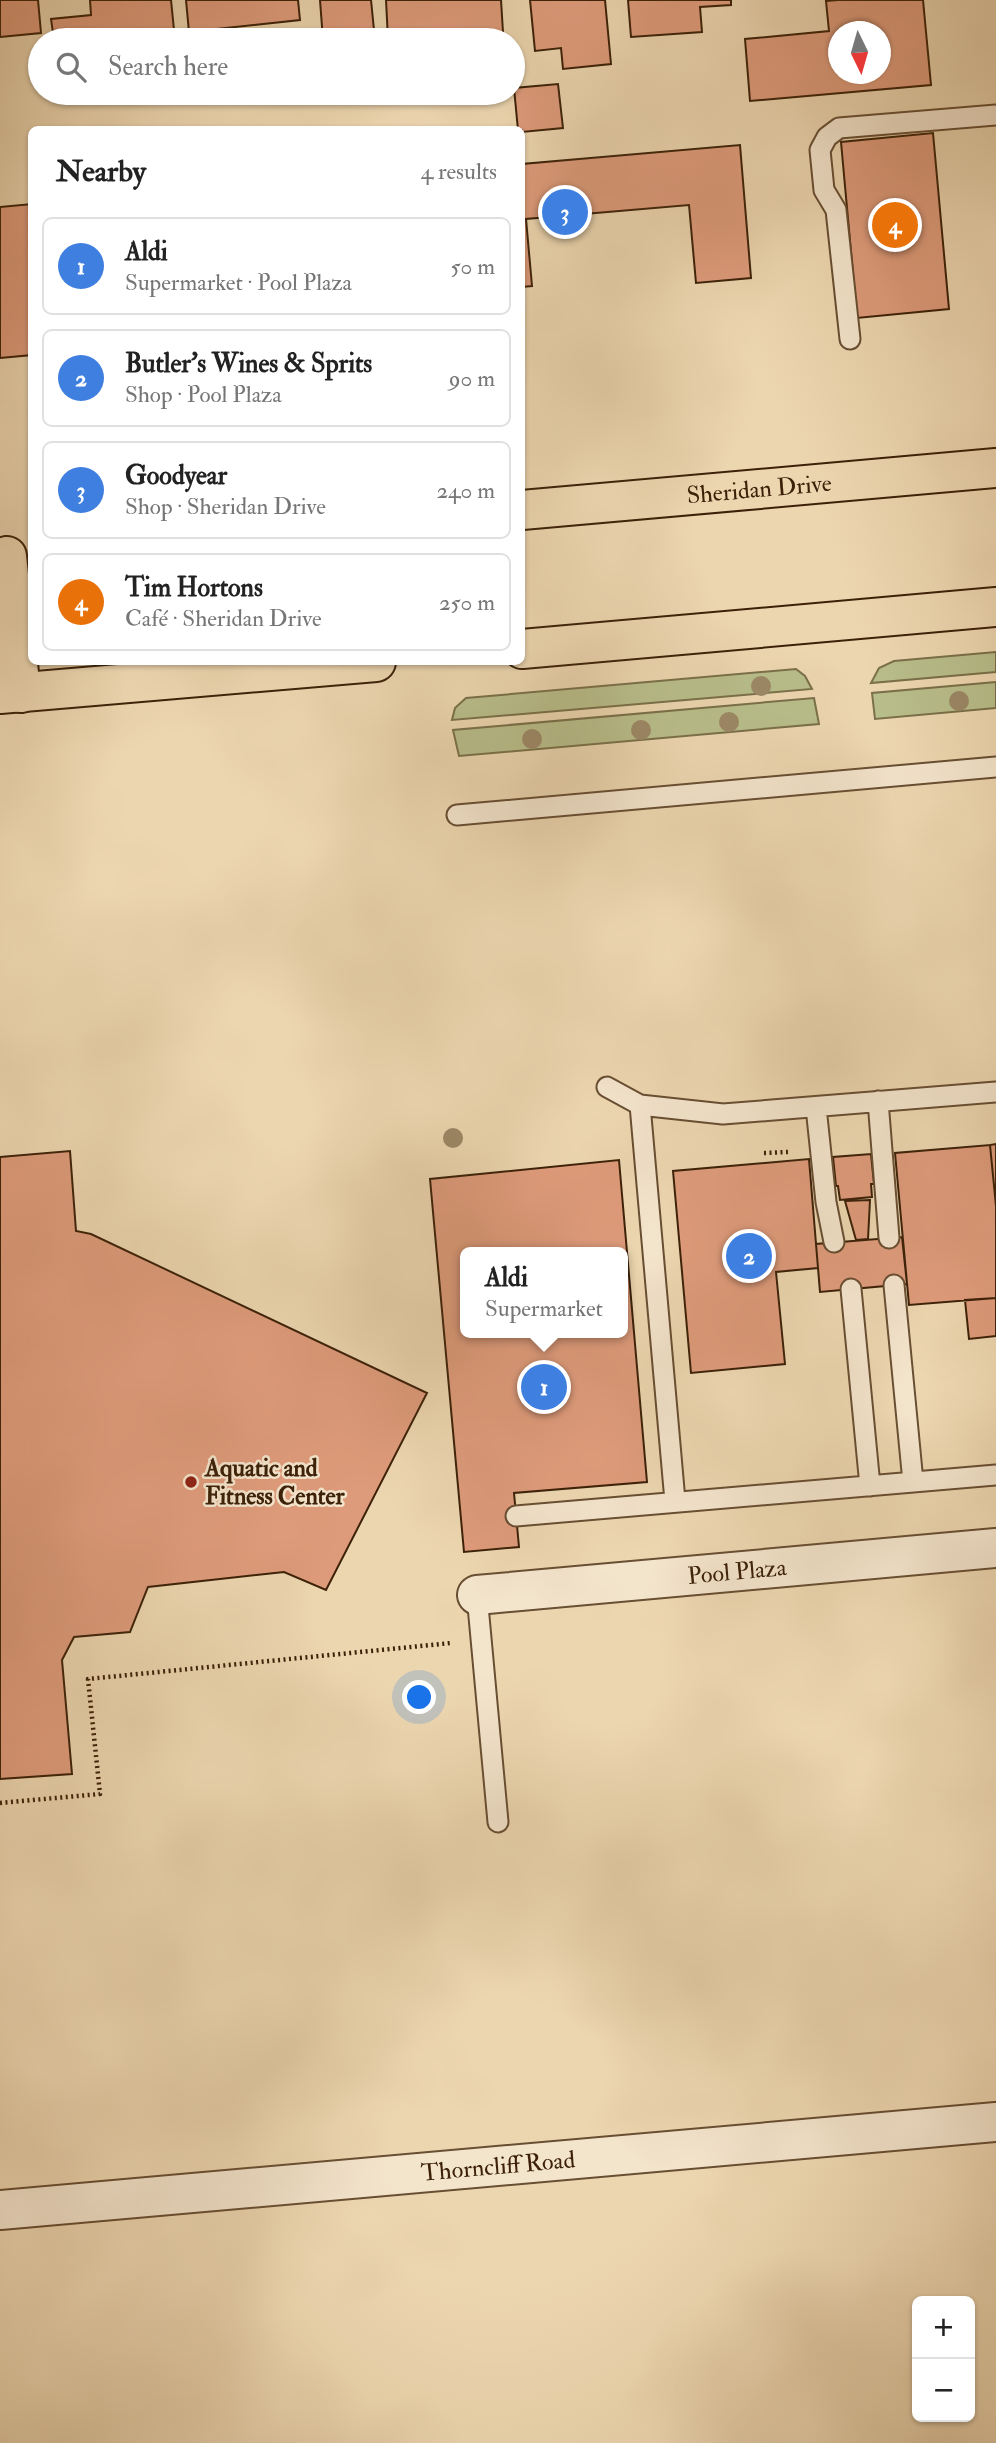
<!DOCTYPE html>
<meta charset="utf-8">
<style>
body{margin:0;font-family:"IM FELL Double Pica",serif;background:#f6f6f6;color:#222}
.controls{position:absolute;right:21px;bottom:21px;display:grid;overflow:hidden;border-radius:10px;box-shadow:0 2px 5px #0004}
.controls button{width:63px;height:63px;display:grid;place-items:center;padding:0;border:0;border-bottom:2px solid #e0e0e0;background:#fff;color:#222;font:35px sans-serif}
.compass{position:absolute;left:828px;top:21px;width:63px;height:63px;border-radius:50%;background:#fff;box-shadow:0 2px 5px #0004;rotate:175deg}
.you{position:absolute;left:420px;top:1698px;width:24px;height:24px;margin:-18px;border:5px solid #fff;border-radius:50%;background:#1a73e8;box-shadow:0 0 0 10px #1a73e833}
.badge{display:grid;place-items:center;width:46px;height:46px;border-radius:50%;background:#8f2418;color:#fff;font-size:23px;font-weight:700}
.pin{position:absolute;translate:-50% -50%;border:4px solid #fff;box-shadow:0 2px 7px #0006}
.popup{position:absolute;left:460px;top:1247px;width:168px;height:91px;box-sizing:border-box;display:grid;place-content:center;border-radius:10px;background:#fff;filter:drop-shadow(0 2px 5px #0005);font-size:23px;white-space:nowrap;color:#767676}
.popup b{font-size:26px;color:#222}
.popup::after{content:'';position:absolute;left:50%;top:100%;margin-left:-14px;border:14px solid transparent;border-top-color:#fff}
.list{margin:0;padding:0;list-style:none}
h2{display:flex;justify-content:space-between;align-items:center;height:91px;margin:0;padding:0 28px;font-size:30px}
h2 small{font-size:23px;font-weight:400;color:#767676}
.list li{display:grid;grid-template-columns:46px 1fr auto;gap:21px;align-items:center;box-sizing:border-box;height:98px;margin:0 14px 14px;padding:0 14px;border:2px solid #e0e0e0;border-radius:10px}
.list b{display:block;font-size:26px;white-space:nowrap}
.list p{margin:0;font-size:23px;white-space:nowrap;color:#767676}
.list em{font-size:23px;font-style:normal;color:#767676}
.icon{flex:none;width:38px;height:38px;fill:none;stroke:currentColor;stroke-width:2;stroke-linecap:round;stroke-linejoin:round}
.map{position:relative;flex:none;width:996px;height:2443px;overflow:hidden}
.search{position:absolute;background:#fff;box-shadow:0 2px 5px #0004;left:28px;top:28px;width:497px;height:77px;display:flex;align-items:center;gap:18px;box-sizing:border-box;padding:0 24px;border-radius:38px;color:#767676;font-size:26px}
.panel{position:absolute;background:#fff;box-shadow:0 2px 5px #0004;left:28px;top:126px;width:497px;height:539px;border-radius:10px}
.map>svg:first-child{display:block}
.green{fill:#b8be8b;stroke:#7a704a;stroke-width:2}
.building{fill:#de9b7b;stroke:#3c2108;stroke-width:2;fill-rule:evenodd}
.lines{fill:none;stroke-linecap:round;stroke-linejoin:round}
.service-casing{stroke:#684e32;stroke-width:23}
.minor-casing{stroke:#684e32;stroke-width:42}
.primary-casing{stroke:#3c2108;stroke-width:42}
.path{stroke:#3c2108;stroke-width:4.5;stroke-dasharray:2 3.5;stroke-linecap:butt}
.service{stroke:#f3e4cc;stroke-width:19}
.minor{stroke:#f3e4cc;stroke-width:38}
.primary{stroke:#ecd6b0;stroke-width:38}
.tree{fill:#9c8866}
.poi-dot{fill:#8f2418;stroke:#f3e4cc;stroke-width:2.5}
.labels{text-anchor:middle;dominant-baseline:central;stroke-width:5;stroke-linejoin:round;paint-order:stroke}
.street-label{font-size:24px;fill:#3c2108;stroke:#f3e4cc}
.poi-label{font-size:24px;font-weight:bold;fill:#3c2108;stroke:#f3e4cc;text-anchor:start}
</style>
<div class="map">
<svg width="996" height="2443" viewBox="0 0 996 2443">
<rect width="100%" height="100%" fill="#ecd6b0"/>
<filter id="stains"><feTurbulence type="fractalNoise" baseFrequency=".00286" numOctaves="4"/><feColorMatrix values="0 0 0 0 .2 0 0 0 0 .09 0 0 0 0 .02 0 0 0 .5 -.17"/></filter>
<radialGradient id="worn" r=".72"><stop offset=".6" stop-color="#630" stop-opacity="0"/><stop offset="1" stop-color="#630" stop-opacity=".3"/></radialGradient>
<!-- green -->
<path class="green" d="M996,652V672L871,683L879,668L894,661Z
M796,669L805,676L812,689L452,720L455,708L466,698Z
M996,682V708L875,719L872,693Z
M814,698L819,724L459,756L453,730Z"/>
<!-- building -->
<path class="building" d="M0,0H38L41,33L0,37Z
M90,0H171L175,40H54L51,19L91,15Z
M186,0H298L300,20L189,32Z
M320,0H371L375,40H323Z
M386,0H501L503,32L388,39Z
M530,0H605L611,64L563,69L561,48L535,51Z
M628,0H731V5L700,7L702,32L631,37Z
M838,0H923L931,85L750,101L745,39L829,31L826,1ZM838,32H880V74H838Z
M558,84L563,128L522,132V130H518L514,88Z
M933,133L949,309L857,318L841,142Z
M740,145L751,278L696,283L689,205L526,219L532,286L522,287V164Z
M32,204V355L0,358V207Z
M996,1144V1206L990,1145Z
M990,1145L996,1206V1298L909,1305L895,1153Z
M70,1151L76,1231L91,1234L427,1393L326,1590L284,1572L148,1587L130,1632L74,1637L62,1660L72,1774L0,1779V1157Z
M871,1154L874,1184H871L872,1197L840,1200L838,1186H836L833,1157Z
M809,1159L818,1268L776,1272L785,1364L691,1373L673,1171Z
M619,1160L647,1482L514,1493L519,1547L464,1552L430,1179ZM465,1252H623V1333H465Z
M870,1200L868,1239L856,1240L845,1201Z
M902,1237L907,1284L820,1292L816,1244Z
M996,1298V1336L969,1339L965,1300Z"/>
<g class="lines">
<!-- service casing -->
<g class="service-casing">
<path id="service" d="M850,339L836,210L824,190L820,150L827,137L839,128L996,115
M457,815L996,767
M607,1087L640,1105L723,1114L996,1092
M878,1101L889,1238
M640,1105L675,1501
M816,1107L826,1202L834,1242
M894,1285L913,1482
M851,1289L870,1486
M516,1516L996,1475
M477,1595L498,1822"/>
</g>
<!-- minor casing -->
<g class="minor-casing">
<g id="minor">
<path id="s1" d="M477,1595L996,1548"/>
<path id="s2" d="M0,2210L996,2122"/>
</g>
</g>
<!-- primary casing -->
<g class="primary-casing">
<g id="primary">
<path id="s3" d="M522,510L996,468"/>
<path d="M7,556L21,693"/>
<path d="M522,649L996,607"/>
<path d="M0,694L376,662"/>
</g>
</g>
<!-- path -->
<path class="path" d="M764,1153L789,1152
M0,1803L100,1794L88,1679L451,1643"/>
<!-- service -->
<use href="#service" class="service"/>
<!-- minor -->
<use href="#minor" class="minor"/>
<!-- primary -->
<use href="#primary" class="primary"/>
</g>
<!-- trees -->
<g class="tree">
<circle cx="761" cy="686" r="10"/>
<circle cx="959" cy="701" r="10"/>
<circle cx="729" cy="722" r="10"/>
<circle cx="641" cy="730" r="10"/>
<circle cx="532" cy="739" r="10"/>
<circle cx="453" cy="1138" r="10"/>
</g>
<!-- markers -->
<circle class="poi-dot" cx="191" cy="1482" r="7"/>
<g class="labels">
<!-- street labels -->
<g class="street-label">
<text stroke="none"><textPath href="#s3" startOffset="238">Sheridan Drive</textPath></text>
<text stroke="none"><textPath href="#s1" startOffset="261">Pool Plaza</textPath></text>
<text stroke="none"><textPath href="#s2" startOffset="500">Thorncliff Road</textPath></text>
</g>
<!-- poi labels -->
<g class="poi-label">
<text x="205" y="1468">Aquatic and<tspan x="205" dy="28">Fitness Center</tspan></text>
</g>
</g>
<rect width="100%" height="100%" filter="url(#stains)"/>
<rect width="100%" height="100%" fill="url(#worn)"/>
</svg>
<div class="controls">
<button>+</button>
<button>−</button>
</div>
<svg class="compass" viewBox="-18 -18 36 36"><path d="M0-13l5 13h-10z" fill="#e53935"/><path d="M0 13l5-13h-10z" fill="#767676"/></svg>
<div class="you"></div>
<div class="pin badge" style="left:544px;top:1387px;background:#3f7fe0">1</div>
<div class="popup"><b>Aldi</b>Supermarket</div>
<div class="pin badge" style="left:749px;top:1256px;background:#3f7fe0">2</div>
<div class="pin badge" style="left:565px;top:212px;background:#3f7fe0">3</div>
<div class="pin badge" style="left:895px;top:225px;background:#e8710a">4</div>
<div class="search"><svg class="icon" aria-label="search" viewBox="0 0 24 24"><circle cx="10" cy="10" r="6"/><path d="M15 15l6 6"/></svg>Search here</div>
<section class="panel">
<h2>Nearby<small>4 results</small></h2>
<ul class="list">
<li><span class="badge" style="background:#3f7fe0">1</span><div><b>Aldi</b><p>Supermarket · Pool Plaza</p></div><em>50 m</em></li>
<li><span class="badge" style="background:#3f7fe0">2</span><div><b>Butler's Wines &amp; Sprits</b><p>Shop · Pool Plaza</p></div><em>90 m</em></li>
<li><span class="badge" style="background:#3f7fe0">3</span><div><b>Goodyear</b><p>Shop · Sheridan Drive</p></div><em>240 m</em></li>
<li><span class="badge" style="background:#e8710a">4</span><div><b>Tim Hortons</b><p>Café · Sheridan Drive</p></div><em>250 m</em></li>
</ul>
</section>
</div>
